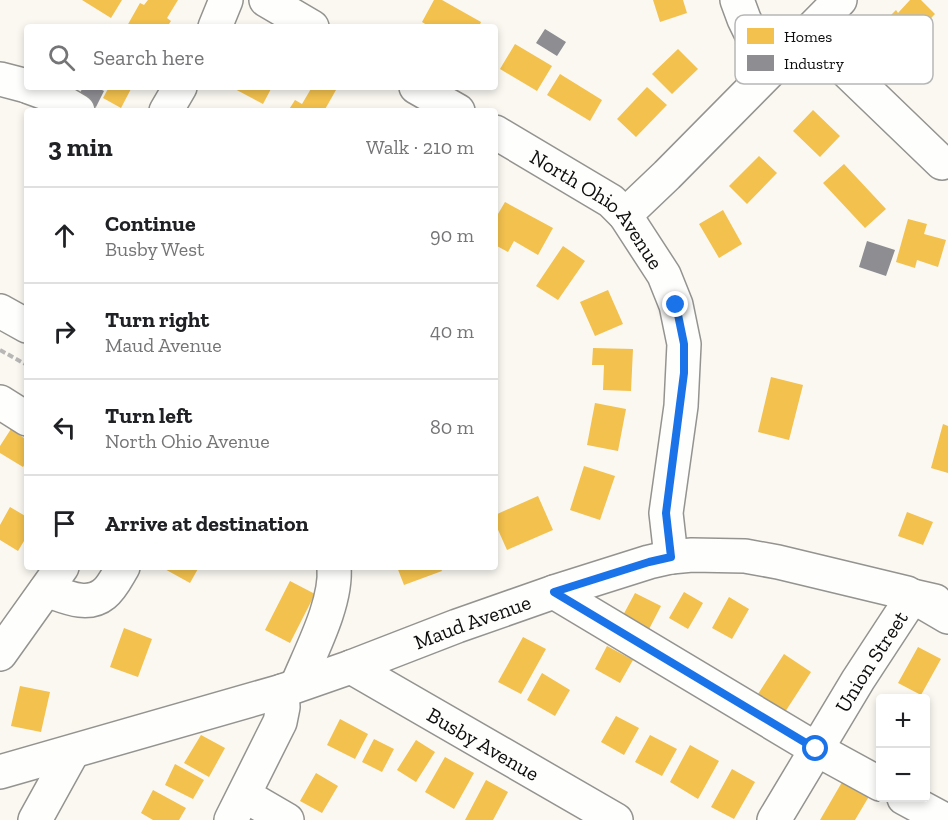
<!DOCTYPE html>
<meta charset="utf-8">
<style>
body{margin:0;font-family:"Zilla Slab",serif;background:#f6f6f6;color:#202124}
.controls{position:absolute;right:18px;bottom:18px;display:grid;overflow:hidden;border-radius:6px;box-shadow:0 3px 9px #0003}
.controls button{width:54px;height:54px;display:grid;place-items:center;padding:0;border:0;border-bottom:2px solid #e0e0e0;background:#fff;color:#202124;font:30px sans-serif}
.stop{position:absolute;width:18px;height:18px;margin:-14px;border:4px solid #1a73e8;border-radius:50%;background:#fff}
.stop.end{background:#1a73e8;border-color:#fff;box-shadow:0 2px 6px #0008}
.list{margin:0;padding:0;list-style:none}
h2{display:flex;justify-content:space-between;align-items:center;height:78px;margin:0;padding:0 24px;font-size:26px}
h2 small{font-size:20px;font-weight:400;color:#757577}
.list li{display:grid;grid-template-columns:39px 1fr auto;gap:18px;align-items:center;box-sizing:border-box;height:96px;padding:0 24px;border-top:2px solid #e0e0e0}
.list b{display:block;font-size:22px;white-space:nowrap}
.list p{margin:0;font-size:20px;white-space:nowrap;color:#757577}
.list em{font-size:20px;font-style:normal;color:#757577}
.icon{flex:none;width:33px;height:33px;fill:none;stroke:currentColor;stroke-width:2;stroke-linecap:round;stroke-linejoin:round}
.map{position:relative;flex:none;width:948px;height:820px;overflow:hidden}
.search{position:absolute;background:#fff;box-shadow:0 3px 9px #0003;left:24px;top:24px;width:474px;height:66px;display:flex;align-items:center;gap:15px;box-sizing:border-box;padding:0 21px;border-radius:6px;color:#757577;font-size:22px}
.panel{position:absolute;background:#fff;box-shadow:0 3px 9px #0003;left:24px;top:108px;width:474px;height:462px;border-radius:6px}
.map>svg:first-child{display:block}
.homes{fill:#f2c14e}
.industry{fill:#8d8d92}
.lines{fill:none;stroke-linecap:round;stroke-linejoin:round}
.minor-casing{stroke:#949390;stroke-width:36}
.path{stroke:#b8b7b6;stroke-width:4;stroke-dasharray:6 3;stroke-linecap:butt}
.minor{stroke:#fefefd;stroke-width:33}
.route{stroke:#1a73e8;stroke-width:8}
.labels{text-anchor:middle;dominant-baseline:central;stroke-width:6;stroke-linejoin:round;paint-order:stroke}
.street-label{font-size:21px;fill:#0d0d0d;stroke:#fff}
.key{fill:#fff;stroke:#b6b6b6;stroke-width:1.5}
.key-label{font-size:16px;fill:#0d0d0d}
</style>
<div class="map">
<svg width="948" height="820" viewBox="0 0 948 820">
<rect width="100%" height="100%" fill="#faf8f1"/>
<!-- homes -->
<path class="homes" d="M82,0H122L111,18Z
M148,0H178L167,18L171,21L167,27L127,26L140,3L144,5Z
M434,0H442L481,22L479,27H430L422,22Z
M653,0H683L687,13L660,22Z
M910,0H921L935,14L888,62L866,40L896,10L898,13Z
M515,44L552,66L537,91L500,69Z
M678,49L698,69L672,94L652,74Z
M560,74L602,100L590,121L547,95Z
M109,87H132L121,108L103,98Z
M231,87H272L263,104Z
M312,87H330L336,90L324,111H288L295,100L302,104Z
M647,87L667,105L636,137L617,119Z
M813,110L840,136L820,157L793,131Z
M759,156L777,173L747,204L729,186Z
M844,164L886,209L865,228L823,183Z
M505,202L553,228L538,255L514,241L508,252L495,245V219Z
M723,210L742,244L719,258L699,224Z
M908,219L927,224L924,234L946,240L938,267L917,260L915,268L896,262Z
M563,246L585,261L558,300L536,286Z
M608,290L623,324L595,336L580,302Z
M593,348L633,349L631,391L603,390L604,365H592Z
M771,377L803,385L789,440L758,432Z
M595,403L626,409L618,451L587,445Z
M943,424L948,426V473L931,468Z
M11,429L27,440V461L23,467L0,453V446Z
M584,466L615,476L600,520L570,510Z
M538,496L553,530L507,550L495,523V515Z
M10,507L27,517V536L18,551L0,540V525Z
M907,512L933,522L923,545L898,536Z
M161,567H199L190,583Z
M397,567H440L442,571L404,585Z
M290,581L315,594L290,643L265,630Z
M684,592L703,603L688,629L669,618Z
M635,593L661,606L647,633L621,619Z
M729,597L749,609L732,639L712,628Z
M124,628L152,639L138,677L110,667Z
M523,637L546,649L521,694L498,682Z
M607,646L633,660L620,683L595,669Z
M918,647L941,659L921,695L898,683Z
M784,654L811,672L785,712L758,694Z
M542,673L570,690L555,716L527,700Z
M20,686L50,692L41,732L11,726Z
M616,716L639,728L624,755L601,742Z
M340,719L368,734L355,759L327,745Z
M201,735L225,748L209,777L184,763Z
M650,735L677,749L662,776L635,762Z
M374,739L394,749L382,772L362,762Z
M416,740L435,752L416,782L397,770Z
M690,745L719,761L698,799L670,782Z
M445,757L474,773L454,809L425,792Z
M175,764L204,780L193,799L165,785Z
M732,769L755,782L734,819L711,807Z
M316,773L338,786L322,813L300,801Z
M845,777L871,793L855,820H820Z
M486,780L508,792L493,820H465Z
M153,790L186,808L179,820H153L141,813Z"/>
<!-- industry -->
<path class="industry" d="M545,29L566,42L557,56L536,43Z
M83,87H96L104,91L96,107L78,97Z
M867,241L895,250L886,276L859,267Z"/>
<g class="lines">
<!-- minor casing -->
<g class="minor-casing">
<g id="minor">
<path d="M266,0L312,27"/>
<path d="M737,0L744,19L769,70"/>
<path d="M215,27L226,0"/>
<path d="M807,33L942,163"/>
<path d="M0,79L27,86"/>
<path d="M29,87L51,95L78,111"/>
<path d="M416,87L458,111"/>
<path d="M166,111L180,87"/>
<path id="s1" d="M495,132L611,201L625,215L664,275L676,305L684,344L681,406L666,513L671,557"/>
<path d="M625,215L667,175L840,0"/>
<path d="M0,311L27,326"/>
<path d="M0,402L27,419"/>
<path d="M46,590C64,596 87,608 104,594C112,588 118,575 123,567"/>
<path d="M554,592L816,749L880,784"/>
<path d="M0,654L62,567"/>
<path id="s2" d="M351,667L616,820"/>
<path d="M297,685C311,651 337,603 334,567"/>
<path id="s3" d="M0,772L282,691L351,667L457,626L554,592L649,562L671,557L692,555L745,556L778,562L907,593L948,617"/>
<path d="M244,795L287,820"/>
<path d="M904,798L945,820"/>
<path d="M35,820L72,753"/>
<path d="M231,820L280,722L283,707L282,691"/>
<path id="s4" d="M774,820L858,680L913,596L935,601"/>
</g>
</g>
<!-- path -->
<path class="path" d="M0,350L27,365"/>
<!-- minor -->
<use href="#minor" class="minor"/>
</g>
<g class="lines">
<!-- route -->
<path class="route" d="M676,305L684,344V373L666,513L671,557L649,562L554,592L816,749"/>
</g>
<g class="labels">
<!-- street labels -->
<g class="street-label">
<text stroke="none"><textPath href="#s1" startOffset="130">North Ohio Avenue</textPath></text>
<text stroke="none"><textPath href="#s3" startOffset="496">Maud Avenue</textPath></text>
<text stroke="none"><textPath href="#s4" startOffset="186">Union Street</textPath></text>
<text stroke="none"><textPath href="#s2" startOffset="153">Busby Avenue</textPath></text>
</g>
</g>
<!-- legend -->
<rect x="735" y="15" width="198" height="69" rx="9" class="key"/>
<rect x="747" y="28" width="27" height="16" fill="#f2c14e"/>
<rect x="747" y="55" width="27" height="16" fill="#8d8d92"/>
<g class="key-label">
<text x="784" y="42">Homes</text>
<text x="784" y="69">Industry</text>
</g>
</svg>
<div class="controls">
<button>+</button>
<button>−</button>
</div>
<div class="stop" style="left:816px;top:749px"></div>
<div class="stop end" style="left:676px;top:305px"></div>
<div class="search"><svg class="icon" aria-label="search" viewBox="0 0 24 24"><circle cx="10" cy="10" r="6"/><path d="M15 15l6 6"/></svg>Search here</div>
<section class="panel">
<h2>3 min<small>Walk · 210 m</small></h2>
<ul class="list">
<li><svg class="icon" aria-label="ahead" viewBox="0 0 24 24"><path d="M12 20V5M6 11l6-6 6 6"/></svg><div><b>Continue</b><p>Busby West</p></div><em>90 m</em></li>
<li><svg class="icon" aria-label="right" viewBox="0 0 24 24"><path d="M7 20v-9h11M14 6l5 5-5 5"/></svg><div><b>Turn right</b><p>Maud Avenue</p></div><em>40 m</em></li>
<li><svg class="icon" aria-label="left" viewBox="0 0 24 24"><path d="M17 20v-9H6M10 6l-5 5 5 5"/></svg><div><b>Turn left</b><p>North Ohio Avenue</p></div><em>80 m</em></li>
<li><svg class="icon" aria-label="arrive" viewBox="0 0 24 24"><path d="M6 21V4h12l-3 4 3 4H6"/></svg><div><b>Arrive at destination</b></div></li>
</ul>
</section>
</div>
